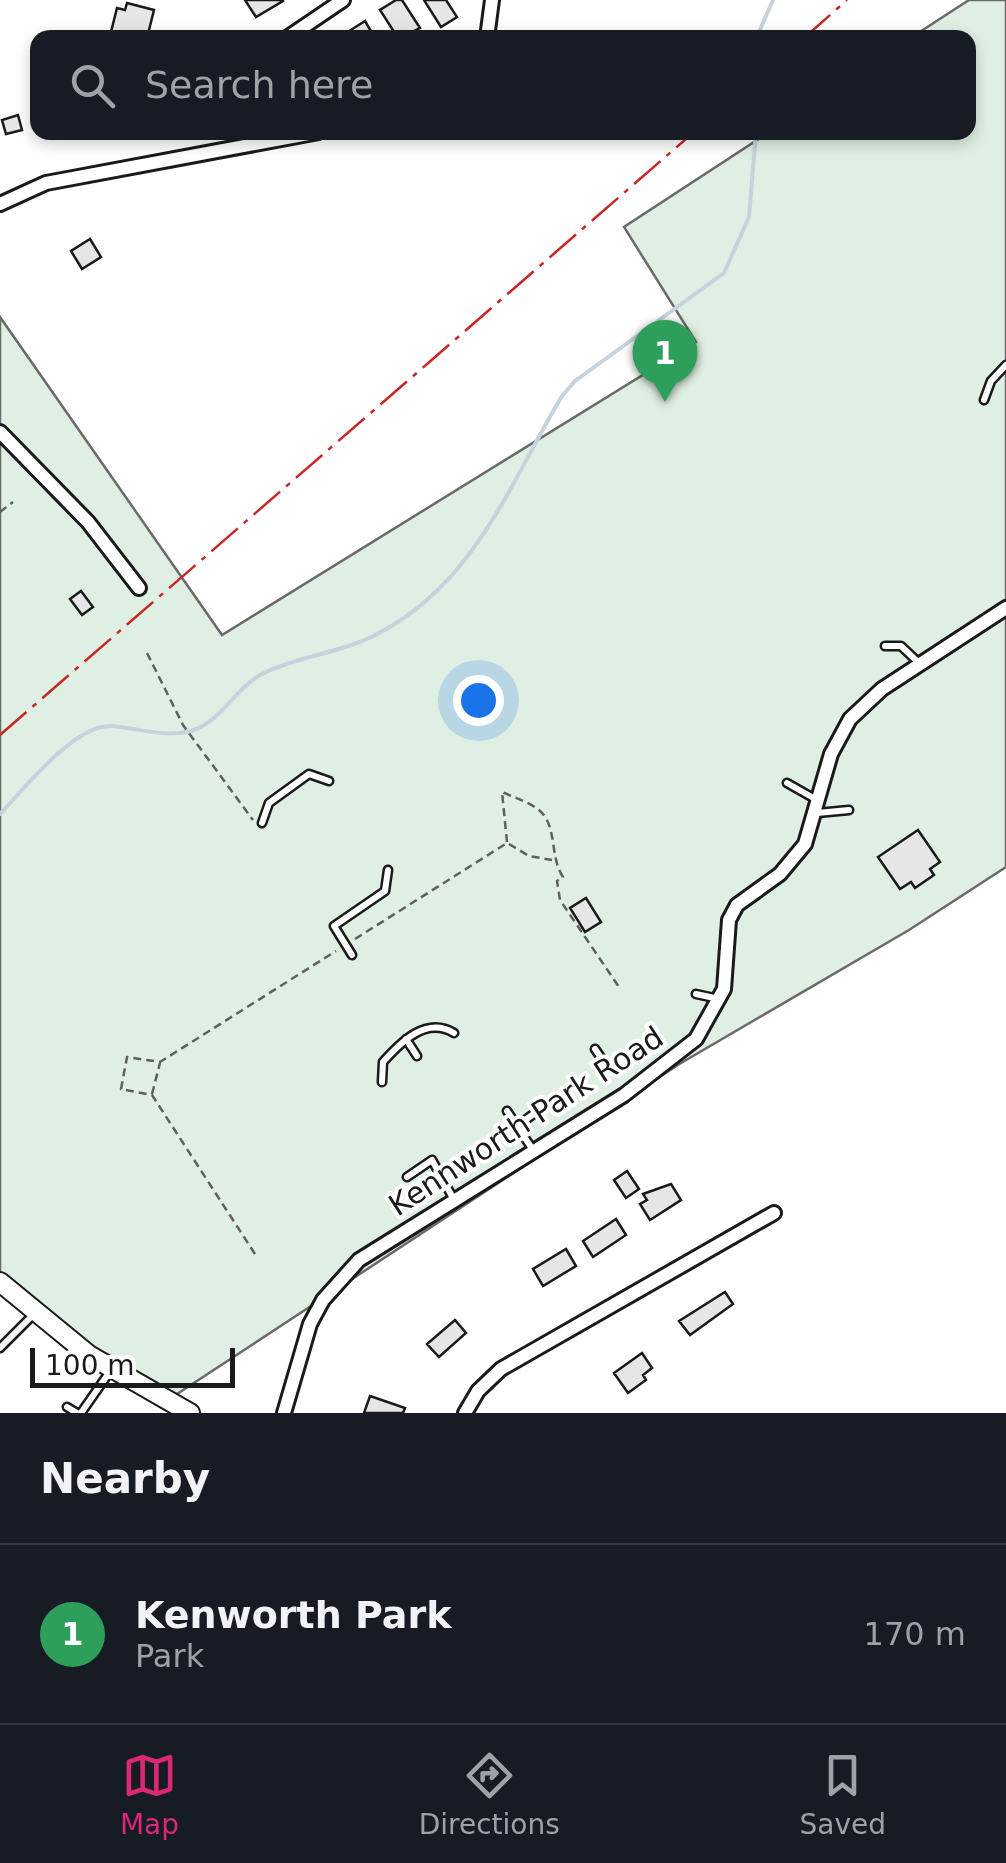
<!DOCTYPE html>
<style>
body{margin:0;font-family:"DejaVu Sans",sans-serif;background:#242831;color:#f1f3f6}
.scale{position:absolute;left:30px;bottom:25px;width:205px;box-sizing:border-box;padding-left:10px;border:5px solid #1a1a1a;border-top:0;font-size:28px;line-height:35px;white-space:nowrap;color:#1a1a1a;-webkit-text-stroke:8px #fff;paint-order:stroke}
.you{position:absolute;left:478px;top:700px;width:35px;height:35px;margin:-25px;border:8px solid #fff;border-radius:50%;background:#1a73e8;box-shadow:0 0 0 15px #1a73e833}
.badge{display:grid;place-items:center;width:65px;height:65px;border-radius:50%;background:#db2777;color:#fff;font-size:32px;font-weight:700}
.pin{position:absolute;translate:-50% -82px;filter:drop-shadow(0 2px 5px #0008)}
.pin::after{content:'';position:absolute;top:52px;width:35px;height:30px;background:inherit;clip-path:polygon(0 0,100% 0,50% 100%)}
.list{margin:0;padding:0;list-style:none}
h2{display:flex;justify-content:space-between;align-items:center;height:130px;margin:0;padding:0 40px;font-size:42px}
h2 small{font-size:32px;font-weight:400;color:#9ea1a6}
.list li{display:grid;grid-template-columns:65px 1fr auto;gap:30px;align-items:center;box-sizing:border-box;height:180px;padding:0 40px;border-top:2px solid #363941}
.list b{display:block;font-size:38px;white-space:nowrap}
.list p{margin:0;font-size:32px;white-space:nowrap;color:#9ea1a6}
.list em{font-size:32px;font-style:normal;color:#9ea1a6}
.icon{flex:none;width:55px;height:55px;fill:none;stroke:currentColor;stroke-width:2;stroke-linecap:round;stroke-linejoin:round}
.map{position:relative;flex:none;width:1006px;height:1413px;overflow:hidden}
.search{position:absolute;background:#171b24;box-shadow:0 5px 15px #0003;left:30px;right:30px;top:30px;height:110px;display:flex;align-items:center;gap:25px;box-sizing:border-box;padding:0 35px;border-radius:20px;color:#9ea1a6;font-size:38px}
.sheet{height:310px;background:#171b24}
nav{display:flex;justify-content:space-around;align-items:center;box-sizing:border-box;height:140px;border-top:2px solid #363941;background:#171b24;font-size:28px;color:#9ea1a6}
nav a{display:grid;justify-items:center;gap:5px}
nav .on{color:#db2777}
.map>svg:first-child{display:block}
.green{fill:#e0efe3;stroke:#6a6a6a;stroke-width:2.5}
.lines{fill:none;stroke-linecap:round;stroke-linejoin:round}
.stream{stroke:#c6d2dc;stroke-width:4}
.building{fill:#e6e6e6;stroke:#1a1a1a;stroke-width:2.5}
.lane-casing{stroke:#1a1a1a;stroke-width:11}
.street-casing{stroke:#1a1a1a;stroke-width:18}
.secondary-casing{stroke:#1a1a1a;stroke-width:22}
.path{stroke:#5f5f5f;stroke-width:2.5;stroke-dasharray:8 5;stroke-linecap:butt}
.lane{stroke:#fff;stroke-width:6}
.street{stroke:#fff;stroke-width:12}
.secondary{stroke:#fff;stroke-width:18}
.power{stroke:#c62828;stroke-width:2.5;stroke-dasharray:35 8 5 8;stroke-linecap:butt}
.labels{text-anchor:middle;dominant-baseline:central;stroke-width:8;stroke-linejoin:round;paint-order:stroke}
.street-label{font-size:30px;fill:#1a1a1a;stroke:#fff}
</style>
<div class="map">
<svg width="1006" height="1413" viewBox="0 0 1006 1413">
<rect width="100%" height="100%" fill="#fff"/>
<!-- green -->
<path class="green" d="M969,0H1006V867L909,930L681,1063L174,1396L62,1340L0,1281V317L222,635L696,342L624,227L768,133L968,132V38L912,37Z"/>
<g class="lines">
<!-- stream -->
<path class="stream" d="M761,38L759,32L773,0
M0,814C24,789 75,724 111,726C139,728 166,739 194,730C222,720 238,685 264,673C301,655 343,653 379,633C475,583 510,483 562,396L575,381L724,273L749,217L756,132"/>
</g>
<!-- building -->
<path class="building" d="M245,0H283V1L256,17Z
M396,0H402L420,28L414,31L418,38H398L380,10Z
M424,0H446L457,17L441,27Z
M127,3L154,10L147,38L111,32L117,8L125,10Z
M365,21L375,38H345L343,35Z
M18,115L22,130L6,134L2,120Z
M90,239L101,257L82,269L71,251Z
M81,591L93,607L82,615L70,599Z
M918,830L940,862L930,869L934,875L915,888L911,882L900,889L878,857Z
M586,898L601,922L585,932L570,908Z
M627,1171L639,1189L626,1198L614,1180Z
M671,1184L681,1200L650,1220L640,1204L647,1200L643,1194Z
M616,1219L626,1235L593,1257L583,1241Z
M566,1249L576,1266L543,1286L533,1269Z
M725,1292L733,1304L690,1335L679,1321Z
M455,1320L466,1333L439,1357L427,1344Z
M642,1353L652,1368L643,1375L646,1380L628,1393L614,1373Z
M370,1396L405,1408L403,1413H364Z"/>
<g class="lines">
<!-- lane casing -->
<g class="lane-casing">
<path id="lane" d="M984,400L991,381L1006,365
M885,646H901L920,664
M787,783L817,800
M817,813L849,810
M262,823L269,803L309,774L329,781
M352,955L334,926L385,891L388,870
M696,994L719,999
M406,1039L417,1056
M595,1049L604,1062
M382,1082L383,1062C401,1042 426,1016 454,1033
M507,1111L533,1150
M517,1126L535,1113
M407,1177L432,1160L453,1198
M0,1348L34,1314
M67,1407L77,1413
M81,1413L111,1370"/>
</g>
<!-- street casing -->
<g class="street-casing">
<path id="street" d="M287,38L343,0
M487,38L492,0
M0,204L46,183L319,132
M0,432L88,522L139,588
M284,1413L310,1324L323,1300L359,1260L624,1095L696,1039L724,989L729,920L737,905L780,874L805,844L831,754L850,719L882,689L1006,608
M465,1413L478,1391L501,1369L774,1213"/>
</g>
<!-- secondary casing -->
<g class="secondary-casing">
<path id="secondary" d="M0,1282L89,1355L190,1413"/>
</g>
<!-- path -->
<path class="path" d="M0,512L13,502
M147,653L183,725L253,820
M507,842L502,792C513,797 529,802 539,810C558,826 549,856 563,877L557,881L560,900L621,990
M509,844L529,856L552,860
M355,939L507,843
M152,1094L160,1063
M255,1254L152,1095L121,1089L127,1057L160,1062L336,951"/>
<!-- lane -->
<use href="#lane" class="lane"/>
<!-- street -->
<use href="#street" class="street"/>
<!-- secondary -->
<use href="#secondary" class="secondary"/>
<!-- power -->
<path class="power" d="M804,38L847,0
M0,735L694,132"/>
</g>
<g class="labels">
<!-- street labels -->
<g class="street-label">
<text transform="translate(526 1121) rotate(-33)">Kennworth Park Road</text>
</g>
</g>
</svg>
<div class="scale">100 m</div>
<div class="you"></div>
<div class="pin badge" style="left:665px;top:402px;background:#2e9e5b">1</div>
<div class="search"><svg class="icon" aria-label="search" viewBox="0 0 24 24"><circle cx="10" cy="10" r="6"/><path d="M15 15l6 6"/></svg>Search here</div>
</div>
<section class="sheet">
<h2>Nearby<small></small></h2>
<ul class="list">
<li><span class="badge" style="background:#2e9e5b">1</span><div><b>Kenworth Park</b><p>Park</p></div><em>170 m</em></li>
</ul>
</section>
<nav>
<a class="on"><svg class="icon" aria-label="map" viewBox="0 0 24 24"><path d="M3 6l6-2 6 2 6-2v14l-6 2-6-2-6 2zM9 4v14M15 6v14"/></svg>Map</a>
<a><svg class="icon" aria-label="directions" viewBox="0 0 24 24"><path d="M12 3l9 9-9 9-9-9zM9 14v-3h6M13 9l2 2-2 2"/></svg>Directions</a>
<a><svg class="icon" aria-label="saved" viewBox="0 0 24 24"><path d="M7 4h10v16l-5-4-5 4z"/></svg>Saved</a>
</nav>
